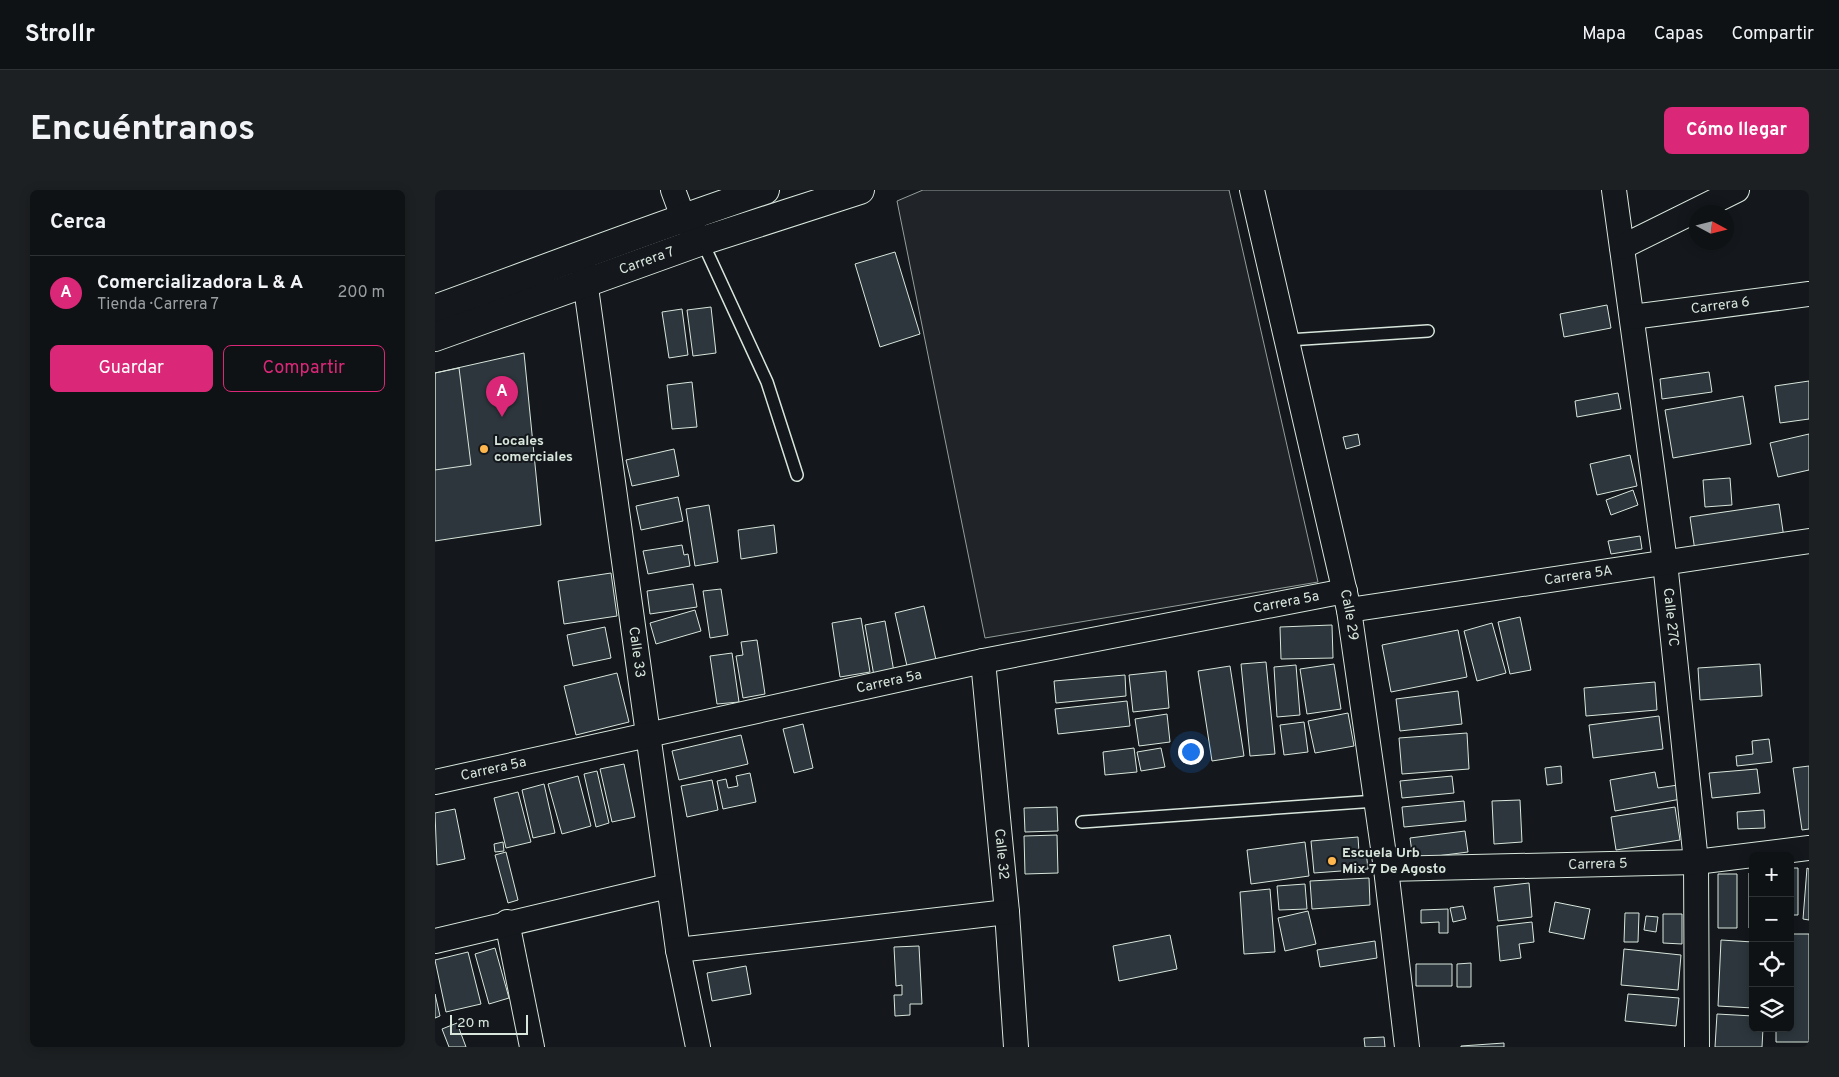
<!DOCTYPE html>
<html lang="es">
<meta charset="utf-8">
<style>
body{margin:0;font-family:Overpass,sans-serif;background:#1d2022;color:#f1f3f6}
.controls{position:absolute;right:15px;bottom:15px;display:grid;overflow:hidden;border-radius:8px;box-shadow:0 2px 12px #0003}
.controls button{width:45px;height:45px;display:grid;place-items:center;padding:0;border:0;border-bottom:1px solid #2f3234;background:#0f1215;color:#f1f3f6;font:25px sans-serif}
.compass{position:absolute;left:1254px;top:15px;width:45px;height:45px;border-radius:50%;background:#0f1215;box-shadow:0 2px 12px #0003;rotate:97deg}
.scale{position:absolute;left:15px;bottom:12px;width:78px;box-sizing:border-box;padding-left:5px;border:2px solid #d8e6dc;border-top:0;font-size:14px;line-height:18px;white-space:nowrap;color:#d8e6dc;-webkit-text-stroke:4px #14181c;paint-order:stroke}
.you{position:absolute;left:755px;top:561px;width:18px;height:18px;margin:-12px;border:4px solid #fff;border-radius:50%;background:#1a73e8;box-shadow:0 0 0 8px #1a73e833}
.badge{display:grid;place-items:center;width:32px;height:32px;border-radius:50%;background:#db2777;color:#fff;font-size:16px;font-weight:700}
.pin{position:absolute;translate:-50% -41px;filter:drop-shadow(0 1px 2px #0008)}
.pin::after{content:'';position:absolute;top:26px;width:18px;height:15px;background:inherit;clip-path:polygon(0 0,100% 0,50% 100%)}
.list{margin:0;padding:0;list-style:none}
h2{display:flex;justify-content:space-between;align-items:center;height:65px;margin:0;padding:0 20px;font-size:21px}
h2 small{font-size:16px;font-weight:400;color:#9b9ea0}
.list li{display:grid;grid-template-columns:32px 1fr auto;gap:15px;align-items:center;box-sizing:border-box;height:75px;padding:0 20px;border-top:1px solid #2f3234}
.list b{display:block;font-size:19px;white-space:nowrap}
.list p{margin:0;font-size:16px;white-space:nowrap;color:#9b9ea0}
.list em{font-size:16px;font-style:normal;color:#9b9ea0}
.actions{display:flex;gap:10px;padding:15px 20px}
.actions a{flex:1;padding:11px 0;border:1px solid #db2777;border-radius:8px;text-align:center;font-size:18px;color:#db2777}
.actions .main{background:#db2777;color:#fff}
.icon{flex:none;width:28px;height:28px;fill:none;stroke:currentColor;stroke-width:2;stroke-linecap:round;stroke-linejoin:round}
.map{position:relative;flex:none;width:1374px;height:857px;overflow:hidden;border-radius:8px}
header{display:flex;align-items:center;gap:30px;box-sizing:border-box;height:70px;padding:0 25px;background:#0f1215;border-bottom:1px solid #2f3234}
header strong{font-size:24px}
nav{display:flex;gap:28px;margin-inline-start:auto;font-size:18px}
.intro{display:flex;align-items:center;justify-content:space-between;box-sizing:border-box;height:120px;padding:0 30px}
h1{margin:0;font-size:35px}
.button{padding:12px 22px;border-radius:8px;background:#db2777;color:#fff;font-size:18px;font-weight:700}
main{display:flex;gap:30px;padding:0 30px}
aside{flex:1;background:#0f1215;border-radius:8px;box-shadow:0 2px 12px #0003}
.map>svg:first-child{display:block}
.green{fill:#202428;stroke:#939e99}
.building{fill:#2c363c;stroke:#d8e6dc}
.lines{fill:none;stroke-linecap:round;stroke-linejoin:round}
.service-casing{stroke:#d8e6dc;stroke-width:14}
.minor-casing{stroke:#d8e6dc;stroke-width:26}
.secondary-casing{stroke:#d8e6dc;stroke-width:30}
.service{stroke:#14181c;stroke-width:11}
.minor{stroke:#14181c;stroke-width:24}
.secondary{stroke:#14181c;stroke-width:28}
.poi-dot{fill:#ffb74d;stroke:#14181c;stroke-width:2}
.labels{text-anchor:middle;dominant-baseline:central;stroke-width:4;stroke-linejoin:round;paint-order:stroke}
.street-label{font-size:14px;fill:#d8e6dc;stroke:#14181c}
.poi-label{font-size:14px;font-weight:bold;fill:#d8e6dc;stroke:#14181c;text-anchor:start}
</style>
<header>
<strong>Strollr</strong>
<nav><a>Mapa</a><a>Capas</a><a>Compartir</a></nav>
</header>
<div class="intro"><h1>Encuéntranos</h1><a class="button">Cómo llegar</a></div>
<main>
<aside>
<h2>Cerca<small></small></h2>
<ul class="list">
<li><span class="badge">A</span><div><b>Comercializadora L &amp; A</b><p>Tienda · Carrera 7</p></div><em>200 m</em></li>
</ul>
<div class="actions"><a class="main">Guardar</a><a>Compartir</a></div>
</aside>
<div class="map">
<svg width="1374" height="857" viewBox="0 0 1374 857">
<rect width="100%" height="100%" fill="#14181c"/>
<!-- green -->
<path class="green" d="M488,0H794L883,392L550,448L462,11Z"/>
<!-- building -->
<path class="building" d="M460,62L485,144L445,157L420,74Z
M1172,115L1176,138L1129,147L1125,124Z
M276,117L281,163L258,166L252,120Z
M247,119L253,165L234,168L227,122Z
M89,163L106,335L0,351V183Z
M24,178L36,275L0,280V183Z
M1274,182L1277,202L1227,209L1225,189Z
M1374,191V229L1345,233L1340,196Z
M257,192L262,237L237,239L232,195Z
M1183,203L1186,219L1142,227L1140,211Z
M1308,206L1316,254L1238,268L1230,220Z
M923,244L925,255L911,259L908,247Z
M1374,244V280L1343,287L1335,253Z
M239,259L244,286L197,296L191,270Z
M1195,265L1202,296L1162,305L1155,274Z
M1295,288L1297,315L1270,317L1268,290Z
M1198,300L1203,315L1176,325L1171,310Z
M243,307L248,331L206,340L201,316Z
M1344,314L1349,348L1260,361L1255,327Z
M274,315L283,372L260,376L251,319Z
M339,335L342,363L306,369L303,340Z
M1205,346L1207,359L1176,364L1173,351Z
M247,355L249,365L253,364L255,376L213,384L208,361Z
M176,383L182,426L129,434L123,391Z
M258,394L262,417L215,424L212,401Z
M286,399L293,445L275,448L268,401Z
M489,416L501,470L472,476L460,423Z
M260,420L266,441L221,454L215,433Z
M1085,427L1096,480L1075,484L1063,432Z
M426,428L435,482L405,487L397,433Z
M450,431L459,482L439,486L430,435Z
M1057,433L1071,483L1042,491L1029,441Z
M897,435L898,468L846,469L845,437Z
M170,437L176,468L138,476L132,445Z
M1023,440L1032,487L956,502L947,455Z
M322,450L330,504L308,508L301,466L308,465L306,452Z
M297,463L304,512L282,514L275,466Z
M831,472L840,564L815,566L806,474Z
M899,474L906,519L872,524L865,479Z
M1325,474L1327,506L1265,510L1263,478Z
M861,475L865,525L842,527L839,477Z
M795,476L809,566L777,571L763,481Z
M731,481L734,518L698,522L694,485Z
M182,483L194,532L141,545L129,496Z
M690,485L691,506L621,513L619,491Z
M1220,492L1222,520L1151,526L1149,498Z
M1023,501L1027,534L965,541L961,509Z
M692,511L695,536L623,544L620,519Z
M913,523L919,556L880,563L873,531Z
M732,524L735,552L704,556L700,529Z
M1224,526L1228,559L1158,568L1154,535Z
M869,532L873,562L849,565L845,535Z
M368,534L378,578L359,583L348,539Z
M1032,543L1034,579L967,584L964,548Z
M306,545L313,574L244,590L237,561Z
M1334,549L1337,572L1302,576L1301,566L1318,564L1317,551Z
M699,558L702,582L670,585L668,562Z
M726,558L730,577L706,581L702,562Z
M189,574L200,627L177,632L165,579Z
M1126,576L1127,593L1112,595L1110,578Z
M1374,576V639L1367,640L1358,578Z
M1322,579L1325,603L1277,608L1274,583Z
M162,581L174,633L161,637L149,584Z
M1220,582L1223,598L1243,595L1246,609L1180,621L1175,590Z
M315,583L321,612L288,619L282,591L291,589L293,598L303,596L301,586Z
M143,586L156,636L127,644L113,594Z
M1017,586L1019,603L967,608L965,591Z
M277,590L283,620L252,627L246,596Z
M109,594L120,643L98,648L87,600Z
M83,602L96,652L71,658L59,608Z
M1085,610L1087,652L1059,654L1057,611Z
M1029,611L1031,631L969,637L967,617Z
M622,617L623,641L590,642L589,618Z
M1240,617L1245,650L1181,660L1176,627Z
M20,619L30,669L2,675L0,623Z
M1329,620L1330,638L1303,639L1302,622Z
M1030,641L1033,662L978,669L975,648Z
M622,645L623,683L590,684L589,646Z
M923,647L924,662L931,661L933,679L879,683L876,651Z
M68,652L69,661L60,662L59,654Z
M870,652L874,686L816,694L812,660Z
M71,662L83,710L73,713L60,665Z
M1355,678H1363V725H1355Z
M1372,678L1374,679V730L1368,729Z
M1314,683H1318V738H1314Z
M1283,684H1302V738H1283Z
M934,688L935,715L877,719L875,691Z
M1094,693L1097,727L1063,731L1059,697Z
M870,694L872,719L844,720L842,696Z
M835,699L840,762L809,764L805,702Z
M1120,712L1155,719L1149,749L1114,742Z
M1028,716L1031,729L1018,732L1015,718Z
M1013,719V743H1004V732L986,733V720Z
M873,721L881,754L850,761L843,728Z
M1190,723H1204L1203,752H1189Z
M1228,724H1247V754L1228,753Z
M1211,726L1223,727L1221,742L1209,740Z
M1097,732L1099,752L1084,754L1086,768L1065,771L1062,736Z
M1355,744H1374V852H1341V838H1355Z
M735,745L742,779L684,791L678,756Z
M1286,750L1318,752V818L1283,816Z
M940,751L942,768L885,777L882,760Z
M484,756L487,814H475V825L460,826L459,805H467V795L461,796L459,757Z
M60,758L74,808L54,814L40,764Z
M1189,759L1246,765L1243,800L1186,795Z
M33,762L46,814L11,822L0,770Z
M1036,773V797H1022V774Z
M981,774H1017V796H981Z
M311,776L316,804L277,811L272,783Z
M0,804L5,826L0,828Z
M1193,804L1244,808L1241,836L1190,831Z
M1282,824L1318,826V838H1328L1327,857H1280Z
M22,833L31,857H14L7,839Z
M949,847L950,857H930L929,848Z
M1069,853V857H1026V856Z"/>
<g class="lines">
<!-- service casing -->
<g class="service-casing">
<path id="service" d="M267,51L332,192L362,285
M853,150L993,141
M647,632L941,611"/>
</g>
<!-- minor casing -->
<g class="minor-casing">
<g id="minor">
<path d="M238,0L248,27L260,42"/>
<path id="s1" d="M817,0L914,420L951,679L972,857"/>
<path id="s2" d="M1179,0L1230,372L1261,672L1262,857"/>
<path d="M1187,57L1302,0"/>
<path id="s3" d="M148,76L243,760L263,857"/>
<path id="s4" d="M1197,127L1374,104"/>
<path id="s5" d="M914,420L1374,351"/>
<path id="s6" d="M548,471L572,722L581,857"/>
<path id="s7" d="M0,592L548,471L910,401"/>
<path id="s8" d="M951,679L1261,672L1374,658"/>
<path d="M72,732L97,857"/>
<path d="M0,751L233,696"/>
<path d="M243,760L572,722"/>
</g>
</g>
<!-- secondary casing -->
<g class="secondary-casing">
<g id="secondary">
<path d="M0,119C110,79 219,37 330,0"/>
<path id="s9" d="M0,147L267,51L425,0"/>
</g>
</g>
<!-- service -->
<use href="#service" class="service"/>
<!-- minor -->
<use href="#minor" class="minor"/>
<!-- secondary -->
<use href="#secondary" class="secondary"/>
</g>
<!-- markers -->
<g class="poi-dot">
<circle cx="49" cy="259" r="5"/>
<circle cx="897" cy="671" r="5"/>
</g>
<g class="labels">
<!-- street labels -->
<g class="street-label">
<text stroke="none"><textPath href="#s9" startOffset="225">Carrera 7</textPath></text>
<text stroke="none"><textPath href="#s4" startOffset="89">Carrera 6</textPath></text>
<text stroke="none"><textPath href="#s5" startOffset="232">Carrera 5A</textPath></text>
<text stroke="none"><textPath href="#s7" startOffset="870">Carrera 5a</textPath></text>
<text stroke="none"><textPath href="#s1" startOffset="436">Calle 29</textPath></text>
<text stroke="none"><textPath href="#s2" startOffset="431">Calle 27C</textPath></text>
<text stroke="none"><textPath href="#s3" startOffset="390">Calle 33</textPath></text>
<text stroke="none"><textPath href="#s7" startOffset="465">Carrera 5a</textPath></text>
<text stroke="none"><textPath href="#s7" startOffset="60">Carrera 5a</textPath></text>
<text stroke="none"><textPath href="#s6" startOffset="194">Calle 32</textPath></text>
<text stroke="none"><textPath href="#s8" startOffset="212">Carrera 5</textPath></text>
</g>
<!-- poi labels -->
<g class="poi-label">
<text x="59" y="251">Locales<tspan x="59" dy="16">comerciales</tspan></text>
<text x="907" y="663">Escuela Urb<tspan x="907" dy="16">Mix 7 De Agosto</tspan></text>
</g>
</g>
</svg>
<div class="controls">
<button>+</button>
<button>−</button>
<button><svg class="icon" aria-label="locate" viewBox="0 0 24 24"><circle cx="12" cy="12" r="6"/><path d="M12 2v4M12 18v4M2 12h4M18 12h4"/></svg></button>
<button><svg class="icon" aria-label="layers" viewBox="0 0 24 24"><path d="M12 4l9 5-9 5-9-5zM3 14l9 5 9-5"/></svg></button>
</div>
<svg class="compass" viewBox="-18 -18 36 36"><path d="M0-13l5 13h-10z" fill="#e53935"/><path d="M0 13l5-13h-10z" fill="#9b9ea0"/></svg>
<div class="scale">20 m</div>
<div class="you"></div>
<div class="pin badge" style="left:67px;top:227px">A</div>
</div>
</main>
